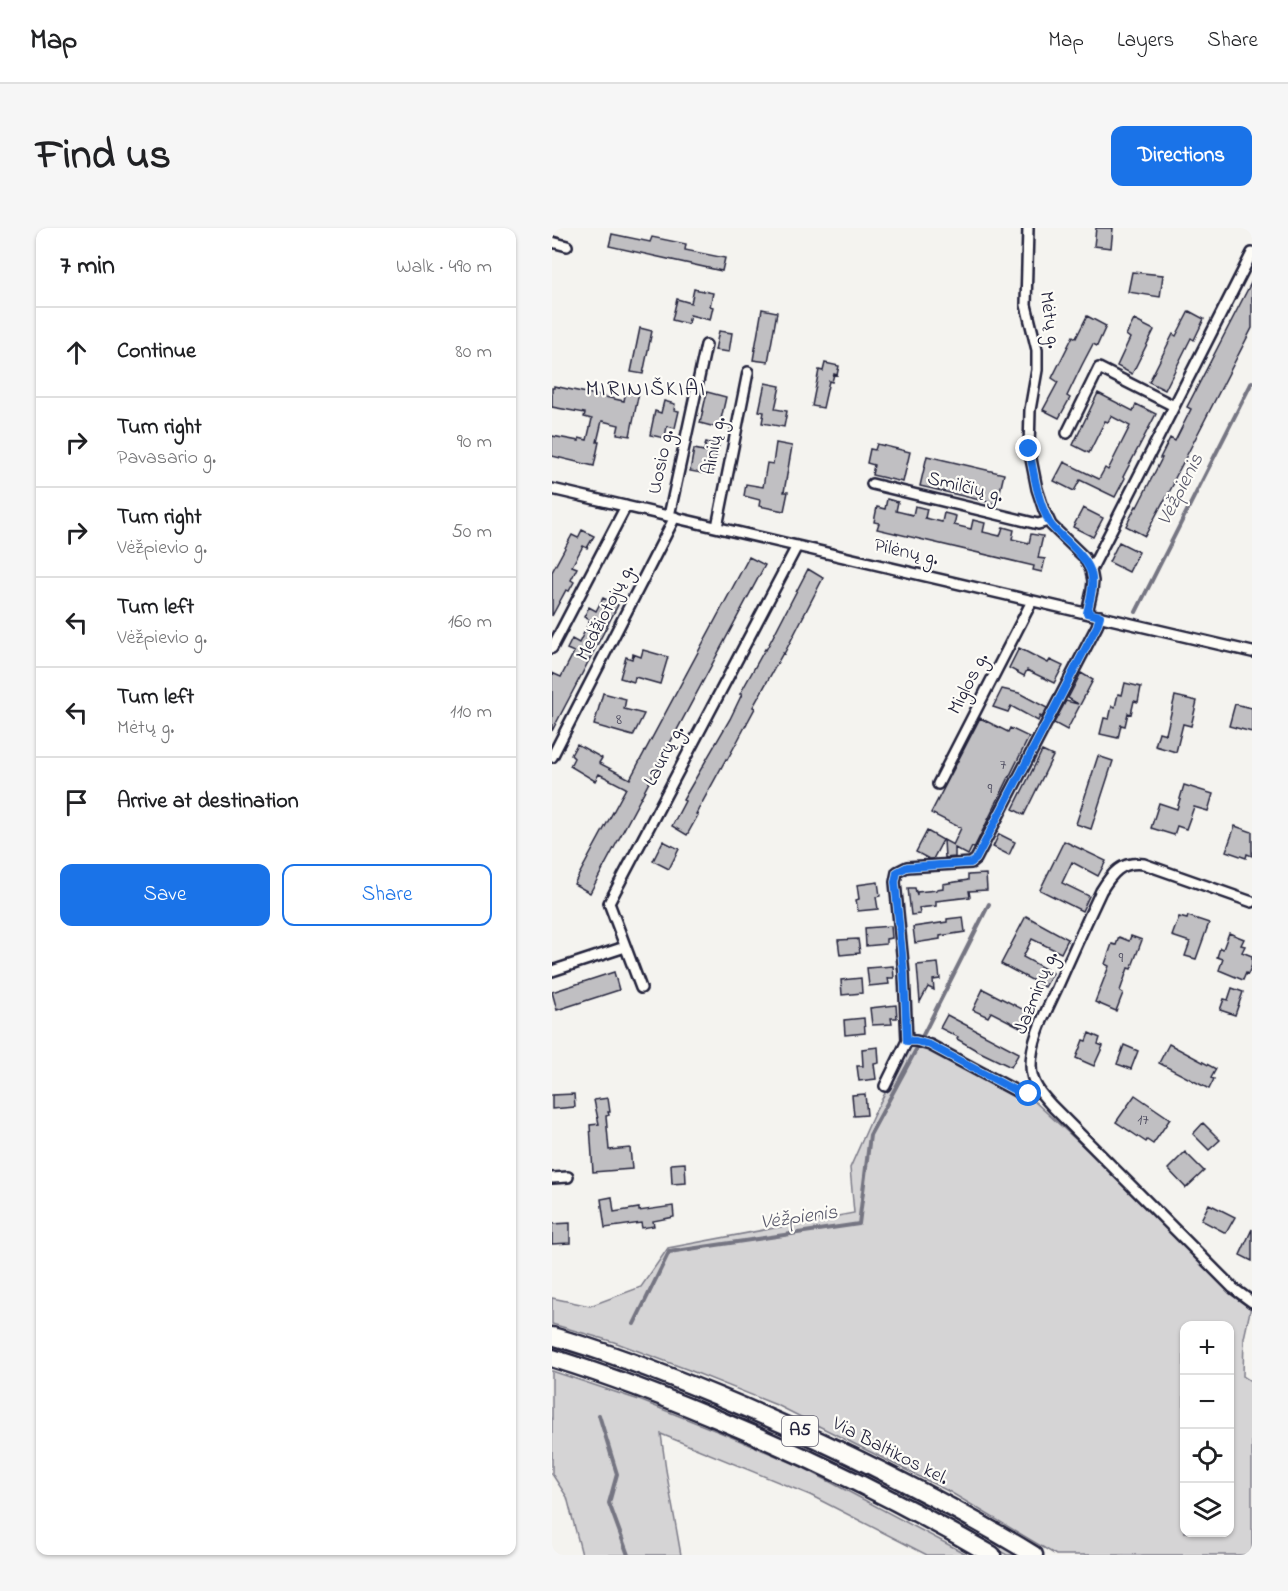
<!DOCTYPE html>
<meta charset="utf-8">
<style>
body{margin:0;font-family:"Indie Flower",sans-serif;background:#f6f6f6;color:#202124}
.controls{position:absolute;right:18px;bottom:18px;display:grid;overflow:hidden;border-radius:12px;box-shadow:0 2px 4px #0004}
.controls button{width:54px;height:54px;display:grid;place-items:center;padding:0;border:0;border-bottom:2px solid #e0e0e0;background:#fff;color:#202124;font:30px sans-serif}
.stop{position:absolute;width:18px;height:18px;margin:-14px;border:4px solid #1a73e8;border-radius:50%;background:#fff}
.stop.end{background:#1a73e8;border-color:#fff;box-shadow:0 2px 6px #0008}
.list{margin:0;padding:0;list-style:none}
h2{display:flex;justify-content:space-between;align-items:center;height:78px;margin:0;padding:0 24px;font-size:26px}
h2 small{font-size:20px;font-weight:400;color:#757577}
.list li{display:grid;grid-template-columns:39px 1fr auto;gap:18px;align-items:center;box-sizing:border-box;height:90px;padding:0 24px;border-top:2px solid #e0e0e0}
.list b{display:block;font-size:22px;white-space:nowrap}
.list p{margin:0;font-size:20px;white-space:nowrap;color:#757577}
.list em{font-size:20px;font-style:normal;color:#757577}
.actions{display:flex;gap:12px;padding:18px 24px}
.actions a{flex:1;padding:14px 0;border:2px solid #1a73e8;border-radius:12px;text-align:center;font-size:21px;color:#1a73e8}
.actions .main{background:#1a73e8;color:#fff}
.icon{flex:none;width:33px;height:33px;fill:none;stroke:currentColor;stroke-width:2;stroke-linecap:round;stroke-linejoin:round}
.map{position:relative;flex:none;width:700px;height:1327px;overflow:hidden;border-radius:12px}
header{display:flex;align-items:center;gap:36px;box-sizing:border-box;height:84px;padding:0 30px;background:#fff;border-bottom:2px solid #e0e0e0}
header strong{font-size:28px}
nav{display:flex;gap:33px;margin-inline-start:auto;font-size:21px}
.intro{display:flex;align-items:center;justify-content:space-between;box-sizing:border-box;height:144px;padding:0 36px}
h1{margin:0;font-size:42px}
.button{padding:15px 27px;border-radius:12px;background:#1a73e8;color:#fff;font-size:21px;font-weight:700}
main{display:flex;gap:36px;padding:0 36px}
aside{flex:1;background:#fff;border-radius:12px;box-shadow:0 2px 4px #0004}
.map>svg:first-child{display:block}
.green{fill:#d5d4d5;stroke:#7c7b88;stroke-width:1.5;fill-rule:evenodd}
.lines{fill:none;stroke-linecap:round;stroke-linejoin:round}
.stream{stroke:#757582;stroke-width:4}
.building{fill:#c0bfc2;stroke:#22223b;stroke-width:1.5}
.minor-casing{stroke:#22223b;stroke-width:14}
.trunk-casing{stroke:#22223b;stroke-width:21}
.minor{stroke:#fdfcf7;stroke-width:9}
.trunk{stroke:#fdfcf7;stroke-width:16}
.route{stroke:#1a73e8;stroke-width:8}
.labels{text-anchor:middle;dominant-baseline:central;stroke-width:4.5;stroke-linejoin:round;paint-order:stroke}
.number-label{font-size:16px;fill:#4a495d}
.shield{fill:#fdfcf7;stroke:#646373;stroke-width:1.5}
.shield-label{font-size:18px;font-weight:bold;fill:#22223b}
.street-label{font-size:20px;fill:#22223b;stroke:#fdfcf7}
.water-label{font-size:21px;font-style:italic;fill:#59596b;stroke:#fdfcf7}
.quarter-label{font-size:22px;letter-spacing:1.5px;fill:#22223b;stroke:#fdfcf7}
</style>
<header>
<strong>Map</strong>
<nav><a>Map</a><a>Layers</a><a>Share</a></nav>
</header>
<div class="intro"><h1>Find us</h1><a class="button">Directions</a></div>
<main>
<aside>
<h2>7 min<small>Walk · 490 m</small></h2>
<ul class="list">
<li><svg class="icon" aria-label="ahead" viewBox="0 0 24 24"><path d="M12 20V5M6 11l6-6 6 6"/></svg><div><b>Continue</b></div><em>80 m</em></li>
<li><svg class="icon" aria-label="right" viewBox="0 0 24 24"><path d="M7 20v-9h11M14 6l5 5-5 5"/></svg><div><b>Turn right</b><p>Pavasario g.</p></div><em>90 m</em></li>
<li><svg class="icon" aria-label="right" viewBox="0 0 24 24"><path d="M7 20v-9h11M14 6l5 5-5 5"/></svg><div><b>Turn right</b><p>Vėžpievio g.</p></div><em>50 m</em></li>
<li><svg class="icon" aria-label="left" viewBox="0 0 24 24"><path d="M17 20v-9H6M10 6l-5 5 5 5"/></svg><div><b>Turn left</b><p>Vėžpievio g.</p></div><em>160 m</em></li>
<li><svg class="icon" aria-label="left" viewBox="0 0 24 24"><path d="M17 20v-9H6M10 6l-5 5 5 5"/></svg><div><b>Turn left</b><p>Mėtų g.</p></div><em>110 m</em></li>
<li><svg class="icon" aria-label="arrive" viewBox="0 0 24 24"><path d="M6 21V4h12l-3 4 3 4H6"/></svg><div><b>Arrive at destination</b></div></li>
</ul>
<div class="actions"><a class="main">Save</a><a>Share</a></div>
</aside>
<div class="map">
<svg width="700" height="1327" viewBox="0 0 700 1327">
<rect width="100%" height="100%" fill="#f4f3ef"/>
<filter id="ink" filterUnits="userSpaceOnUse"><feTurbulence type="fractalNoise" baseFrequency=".0167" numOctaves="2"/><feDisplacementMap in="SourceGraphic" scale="12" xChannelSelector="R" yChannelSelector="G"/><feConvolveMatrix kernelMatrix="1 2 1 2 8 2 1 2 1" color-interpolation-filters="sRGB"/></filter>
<g filter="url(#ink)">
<!-- green -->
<path class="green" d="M358,817L372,820L462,869L482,873L700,1074L692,1110L691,1148L700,1154V1327H504L398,1264L227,1178L137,1142L62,1114L0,1096V1070L38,1078L89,1059L116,1020L302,985L298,940L321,888ZM632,1098H678V1304H632Z
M0,1119C25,1126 50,1133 74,1141C152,1167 230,1204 304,1241C358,1267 413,1294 464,1327H455L355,1271L245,1217L155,1177L76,1146L0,1123Z
M0,1143L87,1172L170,1205L250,1239L416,1327H375L258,1267L109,1206L114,1242L129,1327H30L15,1269L0,1246Z"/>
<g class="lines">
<!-- stream -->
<path class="stream" d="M584,384L700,154
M370,809L437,676
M82,1096L117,1024L307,996L318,907L366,818
M47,1187L65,1246L57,1275L76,1327"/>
</g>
<!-- building -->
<path class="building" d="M544,0H561L559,20L542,18Z
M60,6L98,14L100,9L134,16L133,22L173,30L170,43L57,18Z
M580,44L611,47L608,69L576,64Z
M700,53V100L621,254L622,255L612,274H611L593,308L574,298L584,278L585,279L610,230H608L618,210L623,213L639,181L635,179Z
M142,61L161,65L158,78L161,79L158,92L138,87L136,96L120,92L125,71L139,75Z
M210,81L225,84L216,134L201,132Z
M637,83L652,91L642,112L639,110L613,162L597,154L621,106L624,108Z
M535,88L554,98L545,118L541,116L530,137L515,168L518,170L507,190L491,182L506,154L500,150L521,108L524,110Z
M582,92L602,102L580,146L565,138L578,110L574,107Z
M88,100L100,103L91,146L79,144Z
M167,103L180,105L177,124L163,122Z
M273,135L287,138L285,147L282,146L280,154L277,153L271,180L260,178L267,142L271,143Z
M213,155L228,158L223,181L235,183L232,199L210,195L212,184L207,183Z
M2,158L72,173L74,162L87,164L78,208L65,206L67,197L50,193L45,214H47L42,238L0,228V208L27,213V210L35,212L40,191L32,189L33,185L0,179V160H2Z
M155,164L174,169L167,200L148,195Z
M546,165L581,183L584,176L604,186L571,249L573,250L563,269L528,252L522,263L502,253L512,234L547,251L553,240L556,242L578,198L559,188L556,194L553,193L537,225L521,217Z
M112,173L123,176L122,182L127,183L123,200L115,198L113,210L98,207L103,183L109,185Z
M154,214L167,217L160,247L138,243L142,221L152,223Z
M224,215L240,218L232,264H236L232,283L207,278L208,272L192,268L194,256L211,259L215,235L221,236Z
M325,216L358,224L351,254L320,247L322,237L315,235L318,221L323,222Z
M375,228L452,246L445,276L368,258Z
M335,271L346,274L344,283L361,287L363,278L375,281L373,290L390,294L392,285L404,288L402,297L419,301L421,292L433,295L431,304L448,308L451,299L462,302L460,311L477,315L479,306L491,308L486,330L493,331L490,344L481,342L482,338L325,301L327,295L322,294L325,279L333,281Z
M531,280L551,290L541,309L521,299Z
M30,302L42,308L35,320L31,318L20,338L25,340L19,352L22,354L17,363L14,362L0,388V344L20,307L26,310Z
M567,314L587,324L577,344L557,334Z
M197,329L213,337L38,665L22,656L74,560L47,546L43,553L18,538L22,530L19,527L25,516L50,530L47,535L78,551Z
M256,341L271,350L232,426L231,425L201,479L203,480L186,512L175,532L174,531L144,586L146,587L135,607L120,598L133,573L131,572L178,491L190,466H188L213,421L214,422Z
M51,370L66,377L0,503V445L9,449L22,424L15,421L20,411L27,415L38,392L32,389L37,379L44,383Z
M467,420L496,435L498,432L511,438L502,455L475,442L472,448L457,440Z
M91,422L116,429L108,456L83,449L82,454L68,450L74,429L80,431L81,426L89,429Z
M529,445L541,452L515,502L502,495L514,473L526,476L516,470Z
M573,455L589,459L586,474L582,473L579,486L576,485L573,498L569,497L566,510L548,506L552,490L557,491L560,478L563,479L566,466L570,467Z
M450,461L467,465L495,480L490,489L488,488L486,493L459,478L456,484L441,479Z
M51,465L74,471L72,481L92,486L81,508L42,497Z
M623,468L645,473L639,498L631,496L624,524L603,518L607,504L614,506Z
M683,476L700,480V504L677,498Z
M428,490L456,504L458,500L477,509L422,620L420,619L416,627L403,620V629L393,630L392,612L401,617L409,600L379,585Z
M490,523L501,528L472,587L461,581Z
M546,528L561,533L539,601L524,596Z
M632,557L661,566L656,583L642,579L634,601L625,598L622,607L599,600L607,575L625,581Z
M683,598L700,604V628L695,626L694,630L674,623Z
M375,603L391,612L381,631H377L364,624Z
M447,606L463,614L457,627L441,619Z
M111,613L127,621L117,641L101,633Z
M512,613L554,633L546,648L520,634L510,655L537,668L530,683L488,662Z
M434,646L435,662L417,663L418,669L384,673V678L367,680L368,686L359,687L356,660H363L365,668V664L385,662V661L391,660V656L416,652V647Z
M326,654L328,668L324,669L326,681L306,683L304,672L307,671L305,657Z
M474,688L516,711L509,725L480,711L471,729L501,745L493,759L449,736Z
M636,688L657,695L644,731L633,728L638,714L620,708L627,689L635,691Z
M411,689L413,704L388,708V711L363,715L361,699L395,694V691Z
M339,698L340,710L334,711V716L314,718L313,700Z
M677,705L692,711L689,717L693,718L690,724L700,728V737L696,746L694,745L691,752L667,742L671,731L665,729L668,720L671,721Z
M579,708L590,712L579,741L576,740L568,763L571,765L564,783L543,774L557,738L553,736L560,716L564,717L567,709L577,713Z
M306,711L308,725L288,727L286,712Z
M386,735L388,751L381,752L382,762L376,759L368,774L365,737Z
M341,738L342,750H336L337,756L317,758L315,740Z
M62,744L67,762L5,782L0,764Z
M309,750L310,765L290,767L289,752Z
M680,760L691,764L683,787L668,782L672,771L676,772Z
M431,761L478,785L470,800L439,784L436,789L421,782Z
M344,777L345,790H339L340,796L320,797L318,780Z
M395,787L467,825L459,839L424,822L405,811L406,809L388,800Z
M312,790L313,805L293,807L292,792Z
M537,805L548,810L546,816L551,818L542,838L524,830L531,812L534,813Z
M617,816L664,841L659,850L662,851L657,861L607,835Z
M572,817L586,823L579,841L565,836Z
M326,819L327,835L322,836L324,851L307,853L305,838H311L310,821Z
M22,866L23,879L0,881V867Z
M313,866L315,887L302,888L300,867Z
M583,867L618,891L601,916L595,912L594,914L564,894Z
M56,870L58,884H56L57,887L54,888L57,922L78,920L80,941L41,944L38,897L47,896L42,872Z
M651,895L668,912L657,922L641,906Z
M633,924L652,943L634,960L616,941Z
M133,935L134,955L120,956L119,936Z
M60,969L62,984L87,980V983L121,978L122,989L101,993L102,998L90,1000L89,995L53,1000L49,971Z
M657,976L683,989L674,1005L649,992Z
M18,995V1015L0,1016V996Z
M700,1001V1033L688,1027Z"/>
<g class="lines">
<!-- minor casing -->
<g class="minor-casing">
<path id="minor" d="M476,0L474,77L485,122V142L478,182L477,221L485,261L492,282L499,297L532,329L539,342L541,353L540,363L535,385
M0,14L15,18
M515,205L547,140L622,178
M320,256L486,296L497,293
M0,261L700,424
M117,288L154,117
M165,299L196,144
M539,342L700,25
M0,420L74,278
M0,529L123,289
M386,556L480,373
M700,674L592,636C569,633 560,645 549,663C534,695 519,728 505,760C494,784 479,811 479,838C479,855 489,866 500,878L681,1060L700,1074
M0,743L73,719
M89,760L57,675L245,318
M355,813H364L378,817L466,864L477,866L486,863
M333,858L355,813L352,746L343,654L345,644L355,639L419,635L424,631L545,398L548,388
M0,950L16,949"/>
</g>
<!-- trunk casing -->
<g class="trunk-casing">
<path id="trunk" d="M0,1108C57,1124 113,1146 168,1169C276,1214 381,1266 482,1327
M0,1130C61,1149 121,1172 179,1197C269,1235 356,1278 440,1327"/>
</g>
<!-- minor -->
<use href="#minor" class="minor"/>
<!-- trunk -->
<use href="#trunk" class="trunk"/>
</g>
</g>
<g class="lines" filter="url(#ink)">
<!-- route -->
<path class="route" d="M477,221C482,246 485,271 497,294C502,302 510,308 516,314C544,341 544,349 535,385L548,388L545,398L424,631L419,635L355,639L345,644L343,654L352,746L355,813H364L378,817L466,864L477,866"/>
</g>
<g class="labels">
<!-- number labels -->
<g class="number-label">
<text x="67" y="492">8</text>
<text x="451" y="537">7</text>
<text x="438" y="561">9</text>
<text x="569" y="730">9</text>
<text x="591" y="892">17</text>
</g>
<!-- shield labels -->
<rect class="shield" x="230" y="1188" width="36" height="30" rx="4.5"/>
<g class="shield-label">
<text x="248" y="1203">A5</text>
</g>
<!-- street labels -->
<g class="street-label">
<text transform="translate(497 92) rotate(82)">Mėtų g.</text>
<text transform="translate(163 218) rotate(-79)">Ainių g.</text>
<text transform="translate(110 234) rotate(-78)">Uosio g.</text>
<text transform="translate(413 260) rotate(14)">Smilčių g.</text>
<text transform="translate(354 325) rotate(13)">Pilėnų g.</text>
<text transform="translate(54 385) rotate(-63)">Medžiotojų g.</text>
<text transform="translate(417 456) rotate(-63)">Miglos g.</text>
<text transform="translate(113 528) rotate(-62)">Laurų g.</text>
<text transform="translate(485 765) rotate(-68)">Jazminų g.</text>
<text transform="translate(338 1224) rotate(27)">Via Baltikos kel.</text>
</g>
<!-- water labels -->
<g class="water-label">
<text transform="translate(629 262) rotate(-63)">Vėžpienis</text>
<text transform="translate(247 990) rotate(-8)">Vėžpienis</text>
</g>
<!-- quarter labels -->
<g class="quarter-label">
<text x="94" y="162">MIRINIŠKIAI</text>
</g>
</g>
</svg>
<div class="controls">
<button>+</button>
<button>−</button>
<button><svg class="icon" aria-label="locate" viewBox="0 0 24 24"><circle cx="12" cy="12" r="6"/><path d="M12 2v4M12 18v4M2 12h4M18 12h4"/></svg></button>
<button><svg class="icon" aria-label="layers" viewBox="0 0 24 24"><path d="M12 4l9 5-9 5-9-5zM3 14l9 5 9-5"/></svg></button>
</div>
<div class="stop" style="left:477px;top:866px"></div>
<div class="stop end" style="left:477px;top:221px"></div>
</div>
</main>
